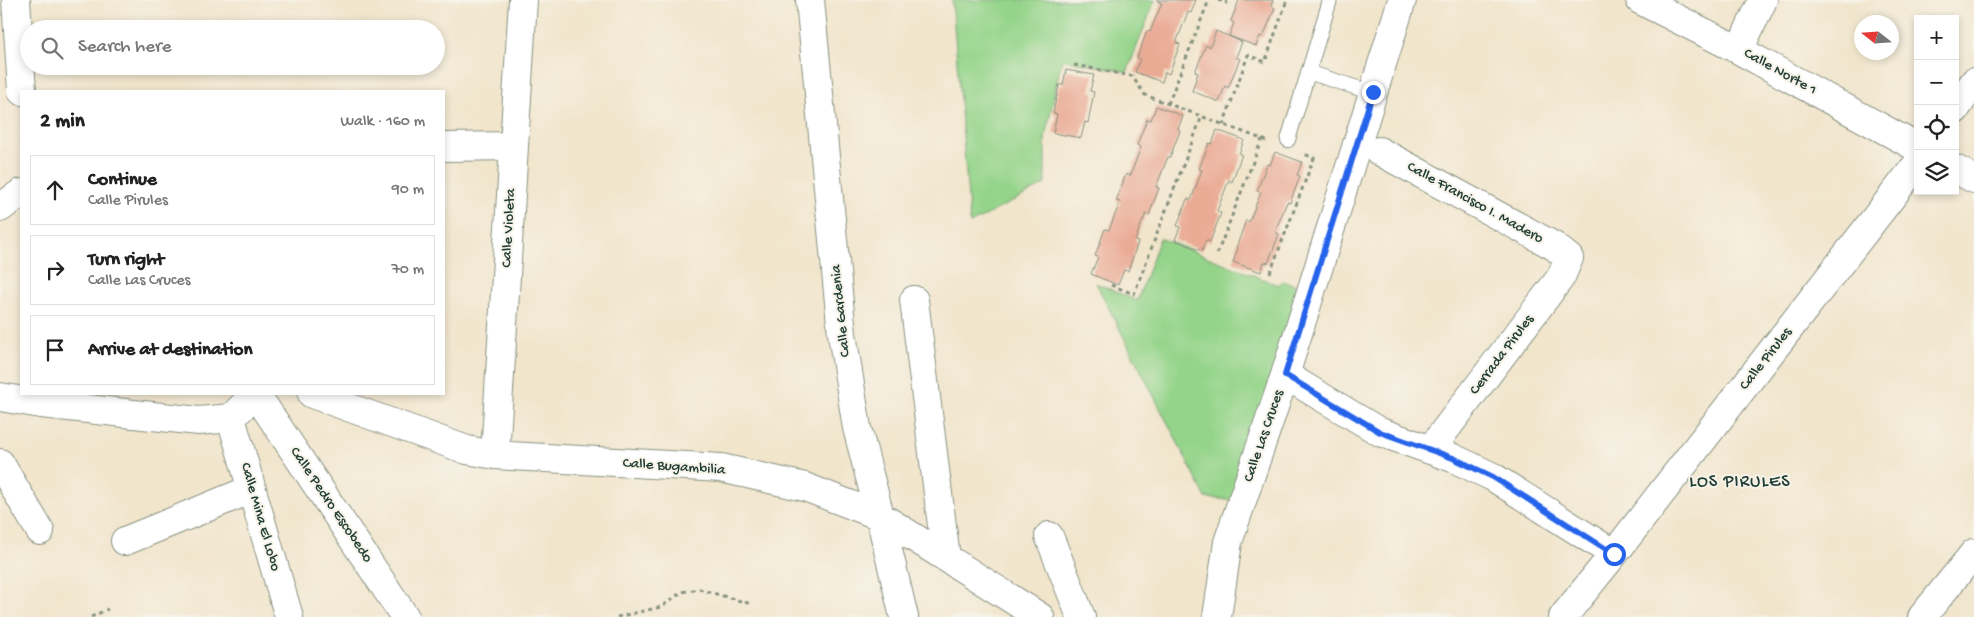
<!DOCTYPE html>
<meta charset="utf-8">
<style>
body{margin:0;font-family:"Gochi Hand",sans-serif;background:#f2f2f2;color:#222}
.controls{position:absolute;right:15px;top:15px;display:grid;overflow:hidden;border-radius:0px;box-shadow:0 2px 8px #0003}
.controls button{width:45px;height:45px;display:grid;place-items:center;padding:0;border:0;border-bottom:1px solid #e0e0e0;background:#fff;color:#222;font:25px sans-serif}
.compass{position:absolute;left:1854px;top:15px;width:45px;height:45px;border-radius:50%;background:#fff;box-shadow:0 2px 8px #0003;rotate:287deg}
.stop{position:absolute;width:15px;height:15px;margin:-11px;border:4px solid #2563eb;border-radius:50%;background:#fff}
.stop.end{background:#2563eb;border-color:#fff;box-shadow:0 1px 5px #0008}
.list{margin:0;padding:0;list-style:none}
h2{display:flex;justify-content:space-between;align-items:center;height:65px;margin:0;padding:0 20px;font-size:21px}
h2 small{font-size:16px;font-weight:400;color:#767676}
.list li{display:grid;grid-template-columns:32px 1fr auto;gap:15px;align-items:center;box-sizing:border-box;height:70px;margin:0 10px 10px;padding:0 10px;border:1px solid #e0e0e0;border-radius:0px}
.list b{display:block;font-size:19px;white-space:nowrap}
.list p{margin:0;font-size:16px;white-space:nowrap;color:#767676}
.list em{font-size:16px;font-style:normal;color:#767676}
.icon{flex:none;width:28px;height:28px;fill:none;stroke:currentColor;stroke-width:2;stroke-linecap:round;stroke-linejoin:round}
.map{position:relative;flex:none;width:1974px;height:617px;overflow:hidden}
.search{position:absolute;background:#fff;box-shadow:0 2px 8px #0003;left:20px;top:20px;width:425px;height:55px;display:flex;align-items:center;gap:12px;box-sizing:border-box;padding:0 18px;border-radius:28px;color:#767676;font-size:19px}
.panel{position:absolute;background:#fff;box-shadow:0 2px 8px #0003;left:20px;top:90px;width:425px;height:305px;border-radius:0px}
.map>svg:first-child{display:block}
.green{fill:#94d48a;stroke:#5a885f}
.building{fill:#eaab95}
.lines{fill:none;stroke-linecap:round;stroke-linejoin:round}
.service-casing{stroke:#889180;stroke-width:16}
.minor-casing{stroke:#889180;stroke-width:30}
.path{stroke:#889180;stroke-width:3;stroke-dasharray:4 4;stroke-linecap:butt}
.service{stroke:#fff;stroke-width:14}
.minor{stroke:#fff;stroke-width:28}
.route{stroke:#2563eb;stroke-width:6}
.labels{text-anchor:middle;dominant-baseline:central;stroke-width:4;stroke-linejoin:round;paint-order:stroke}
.street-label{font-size:15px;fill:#1f3d34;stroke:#f7f3e8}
.quarter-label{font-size:18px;letter-spacing:1px;fill:#1f3d34;stroke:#f7f3e8}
</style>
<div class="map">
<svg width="1974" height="617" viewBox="0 0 1974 617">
<rect width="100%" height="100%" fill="#f7f3e8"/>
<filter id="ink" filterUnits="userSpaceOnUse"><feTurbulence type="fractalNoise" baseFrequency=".02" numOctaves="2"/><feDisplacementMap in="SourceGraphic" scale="10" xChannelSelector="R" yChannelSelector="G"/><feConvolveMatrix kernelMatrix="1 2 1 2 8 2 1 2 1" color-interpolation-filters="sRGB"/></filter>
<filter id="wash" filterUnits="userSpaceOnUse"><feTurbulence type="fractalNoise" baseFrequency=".0096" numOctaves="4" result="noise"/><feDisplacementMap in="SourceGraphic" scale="20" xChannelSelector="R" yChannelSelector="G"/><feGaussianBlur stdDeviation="1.12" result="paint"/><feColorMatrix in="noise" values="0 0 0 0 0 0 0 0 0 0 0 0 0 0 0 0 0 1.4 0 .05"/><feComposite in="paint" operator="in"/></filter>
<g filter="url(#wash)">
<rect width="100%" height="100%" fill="#f1e5cc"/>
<!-- green -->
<path class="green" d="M952,0H1155L1127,72L1062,59L1045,138V184L970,224Z
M1160,238L1278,285L1283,281L1304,288L1235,500L1206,498L1096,283L1137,301Z"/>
<g id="blocks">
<!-- building -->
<path class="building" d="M1156,0H1196L1191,13L1188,12L1176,43L1180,44L1169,74L1165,72L1162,82L1135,72L1140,59L1137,58L1147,31L1150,32L1162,3Z
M1239,0H1273L1271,6L1275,8L1263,37L1260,36L1256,46L1229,36L1234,23L1231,21Z
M1216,31L1242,42L1236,57L1240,59L1228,88L1225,86L1219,102L1192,91L1198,73L1195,72L1206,45L1210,47Z
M1066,70L1094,75L1090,91L1094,92L1088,123L1085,122L1081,138L1053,133L1057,114L1053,113L1059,85H1063Z
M1156,106L1183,116L1178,129L1180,131L1170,157H1168L1156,187L1159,188L1149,215L1146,214L1141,225L1135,241L1138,242L1128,271L1124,270L1118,285L1091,274L1098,257L1095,256L1105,229L1109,230L1120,202L1116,201L1126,174L1130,176L1141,147L1137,145L1147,119L1151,120Z
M1217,130L1244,140L1239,154H1242L1232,182L1229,180L1217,211L1221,213L1210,242L1206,240L1202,251L1175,240L1180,227L1177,226L1187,199L1191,200L1202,170L1199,169L1209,143L1212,144Z
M1275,152L1302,162L1297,175L1300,176L1290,203L1287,202L1275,232L1279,234L1268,263L1264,262L1261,272L1233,262L1238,248H1236L1246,220L1249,222L1261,192L1257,191L1267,164L1270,165Z"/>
</g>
</g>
<g filter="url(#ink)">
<use href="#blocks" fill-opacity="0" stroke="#889180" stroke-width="1"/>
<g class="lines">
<!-- service casing -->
<g class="service-casing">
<path id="service" d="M1308,72L1373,93
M1288,140L1330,0"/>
</g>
<!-- minor casing -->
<g class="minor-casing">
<path id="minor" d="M16,0L22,91
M810,0L842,334L857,428L880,516L904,617
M1640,0L1739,50L1918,148
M1739,50L1763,0
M1955,110L1974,82
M444,147L514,146
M1379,151L1554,246L1569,258L1561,277L1430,450
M1955,169L1974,179
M0,208L21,193
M914,300L946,558
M1285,375L1380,432L1453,458L1493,477L1614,554
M256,394L405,617
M312,394L467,450L495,455L721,468L805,487L880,516L1040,617
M0,397L41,404L199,421L231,418L255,394
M231,418L289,617
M495,455L523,0
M0,463L40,531
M1049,536L1081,617
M125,541L252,489
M1217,617L1228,542L1285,375L1402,0
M1563,617L1614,554L1918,163
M1922,617L1974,553"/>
</g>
<!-- path -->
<path class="path" d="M1218,0L1226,3L1227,0
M1074,65L1132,76L1145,95L1267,141
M1168,104L1209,0
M1223,125L1248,55L1265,62L1287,0
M1217,254L1262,139
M1270,273L1314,158L1304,154
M1111,285L1134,294L1202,116
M91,617L108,609
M617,617L661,607L682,592L699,589L751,604"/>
<!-- service -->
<use href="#service" class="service"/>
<!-- minor -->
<use href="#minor" class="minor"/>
</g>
</g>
<g class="lines" filter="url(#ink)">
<!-- route -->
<path class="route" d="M1373,92L1285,375L1380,432L1453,458L1493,477L1614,554"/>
</g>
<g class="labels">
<!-- street labels -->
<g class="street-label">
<text transform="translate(1780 72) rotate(29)">Calle Norte 1</text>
<text transform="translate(1475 203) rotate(29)">Calle Francisco I. Madero</text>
<text transform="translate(509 228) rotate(-87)">Calle Violeta</text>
<text transform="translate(841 311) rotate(-96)">Calle Gardenia</text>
<text transform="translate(1502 355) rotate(-53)">Cerrada Pirules</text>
<text transform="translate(1766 359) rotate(-52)">Calle Pirules</text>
<text transform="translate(1264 436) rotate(-71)">Calle Las Cruces</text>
<text transform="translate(674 467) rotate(4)">Calle Bugambilia</text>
<text transform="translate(331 505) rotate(56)">Calle Pedro Escobedo</text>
<text transform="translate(260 517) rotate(74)">Calle Mina El Lobo</text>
</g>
<!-- quarter labels -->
<g class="quarter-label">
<text x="1740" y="482">LOS PIRULES</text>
</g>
</g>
</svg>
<div class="controls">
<button>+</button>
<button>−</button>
<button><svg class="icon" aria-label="locate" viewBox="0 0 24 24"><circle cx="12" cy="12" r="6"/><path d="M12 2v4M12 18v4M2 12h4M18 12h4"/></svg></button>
<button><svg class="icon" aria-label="layers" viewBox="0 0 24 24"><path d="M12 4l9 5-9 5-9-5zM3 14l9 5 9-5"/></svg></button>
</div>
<svg class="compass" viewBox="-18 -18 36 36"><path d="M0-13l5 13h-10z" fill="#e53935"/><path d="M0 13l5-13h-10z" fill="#767676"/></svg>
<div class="stop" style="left:1614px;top:554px"></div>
<div class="stop end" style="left:1373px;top:92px"></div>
<div class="search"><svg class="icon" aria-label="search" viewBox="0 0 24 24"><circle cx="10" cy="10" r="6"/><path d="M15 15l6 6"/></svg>Search here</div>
<section class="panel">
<h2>2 min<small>Walk · 160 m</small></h2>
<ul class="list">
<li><svg class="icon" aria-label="ahead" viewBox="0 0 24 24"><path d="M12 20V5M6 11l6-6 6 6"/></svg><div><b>Continue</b><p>Calle Pirules</p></div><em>90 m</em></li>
<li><svg class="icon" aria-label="right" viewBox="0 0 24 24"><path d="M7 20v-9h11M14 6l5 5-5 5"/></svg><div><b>Turn right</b><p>Calle Las Cruces</p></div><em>70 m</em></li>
<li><svg class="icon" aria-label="arrive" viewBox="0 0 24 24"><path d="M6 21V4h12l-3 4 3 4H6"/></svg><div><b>Arrive at destination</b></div></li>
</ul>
</section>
</div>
